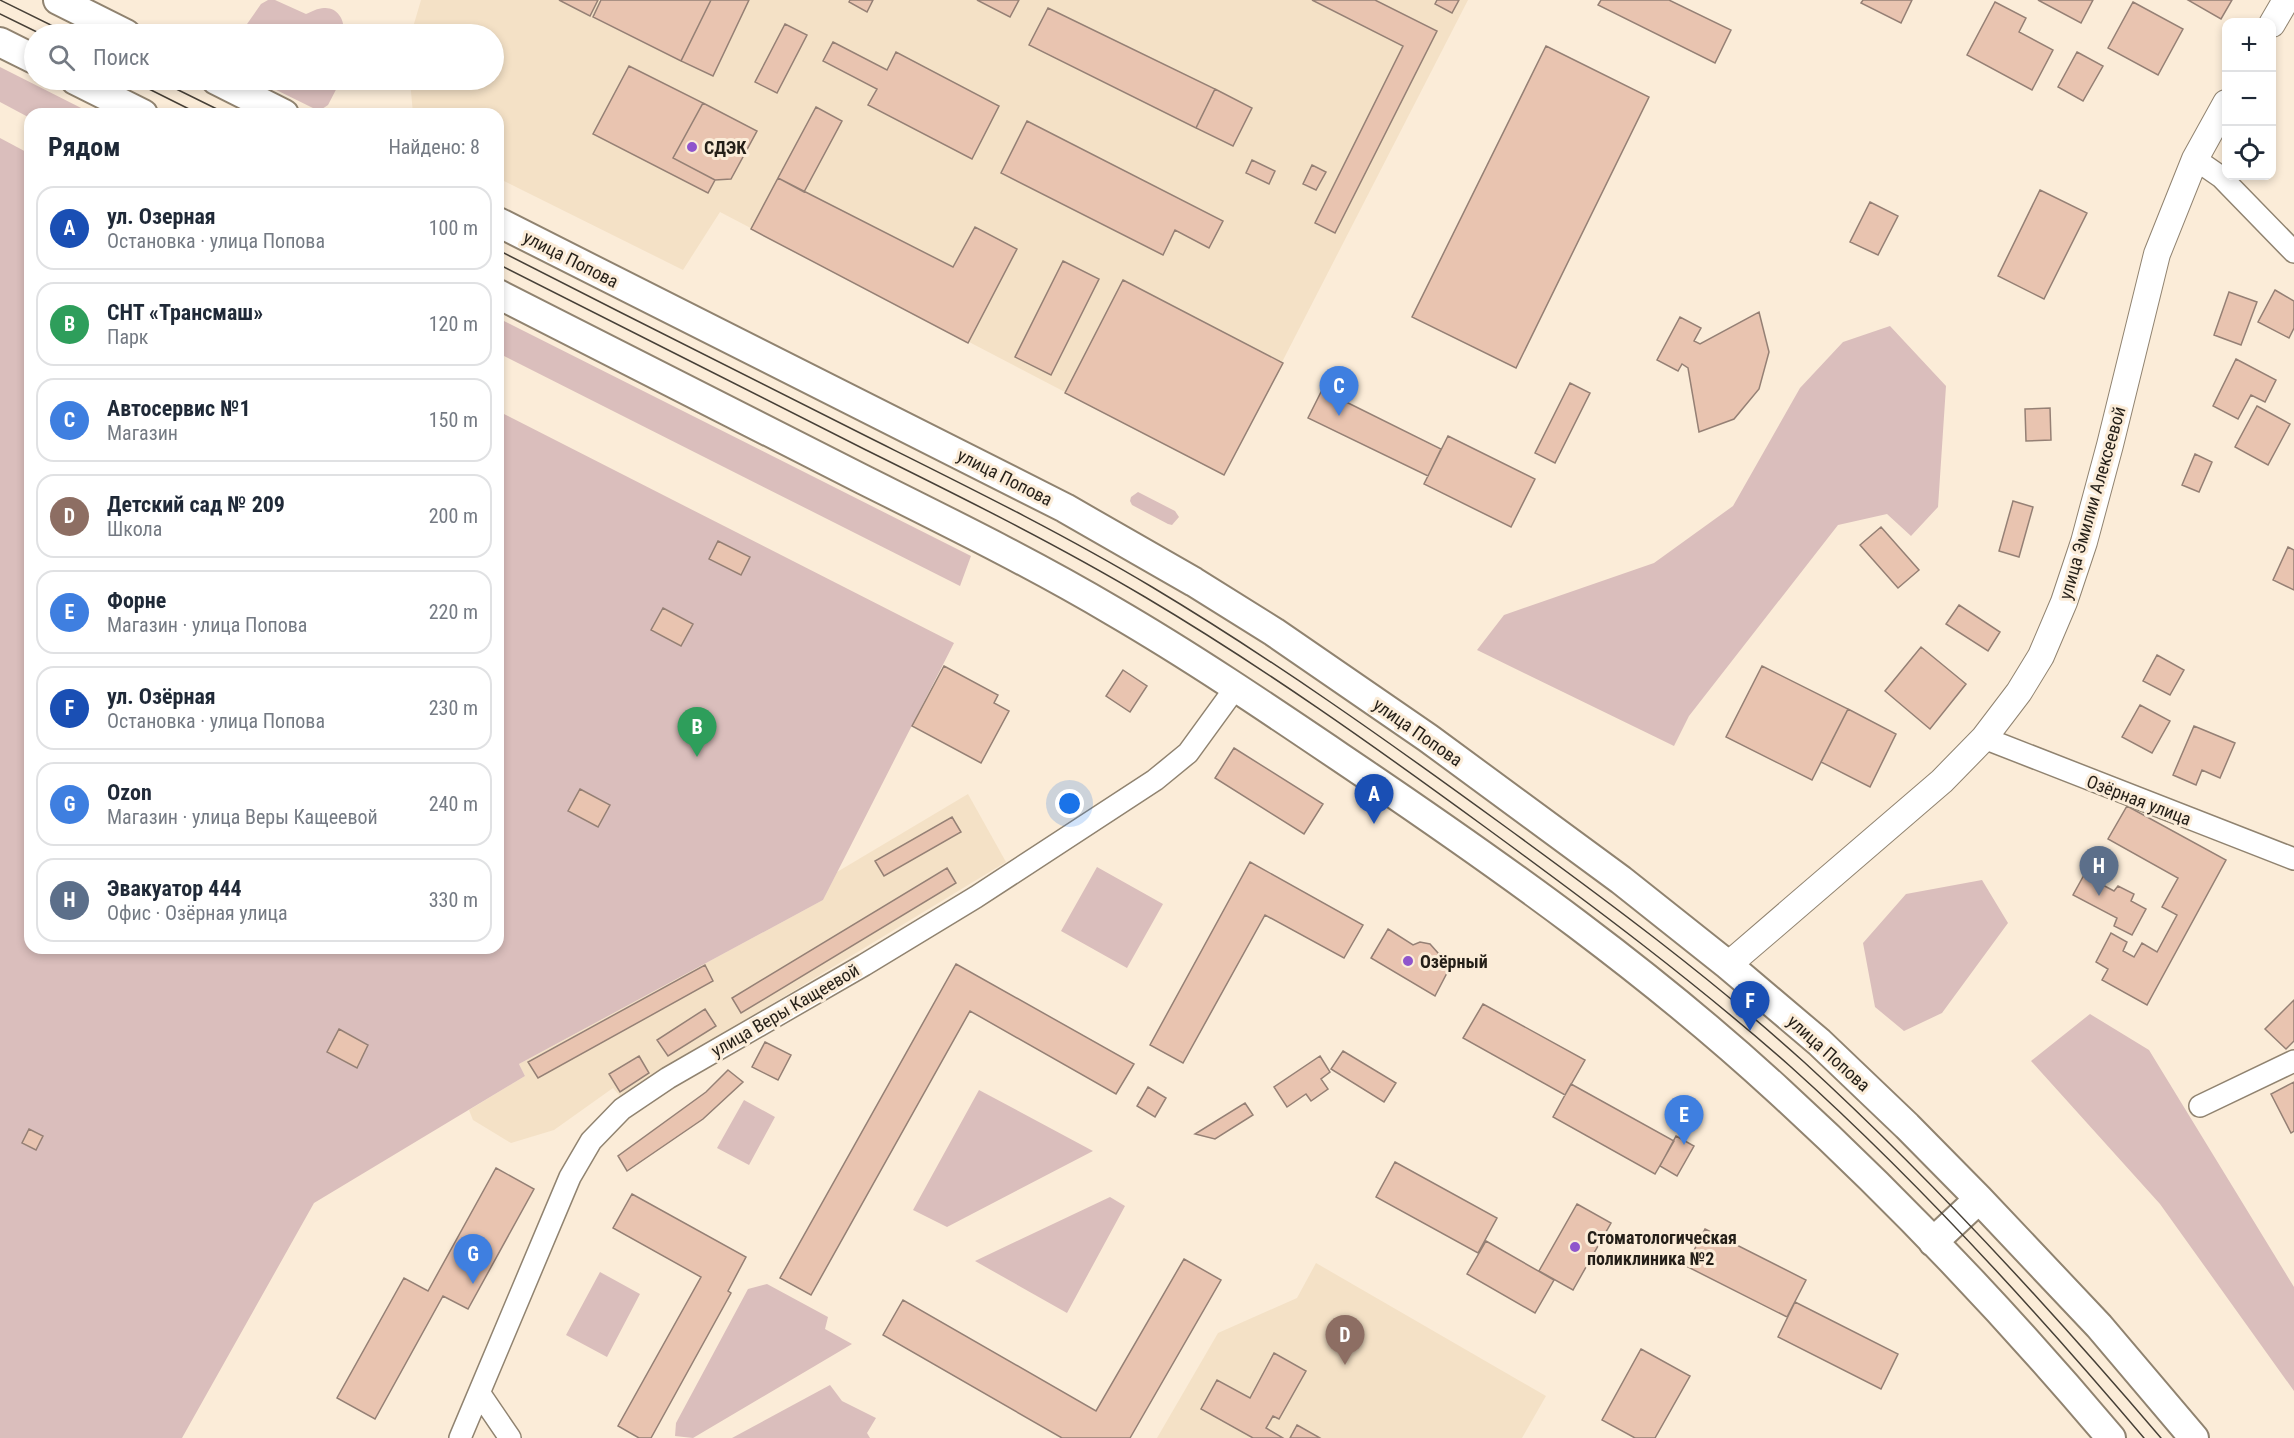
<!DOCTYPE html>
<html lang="ru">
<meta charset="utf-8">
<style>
body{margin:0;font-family:"Roboto Condensed",sans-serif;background:#f2f2f3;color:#1f2937}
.controls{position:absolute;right:18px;top:18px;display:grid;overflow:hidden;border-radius:12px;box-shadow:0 3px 9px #0003}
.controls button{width:54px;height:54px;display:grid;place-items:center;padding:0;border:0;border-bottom:2px solid #e0e1e3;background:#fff;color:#1f2937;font:30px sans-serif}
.you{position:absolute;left:1070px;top:804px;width:21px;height:21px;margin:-15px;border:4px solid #fff;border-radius:50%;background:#1a73e8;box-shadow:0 0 0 9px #1a73e833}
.badge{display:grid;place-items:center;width:39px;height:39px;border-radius:50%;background:#b45309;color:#fff;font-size:20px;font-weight:700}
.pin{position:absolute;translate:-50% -50px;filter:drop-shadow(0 2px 3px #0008)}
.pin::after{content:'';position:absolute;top:32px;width:21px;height:18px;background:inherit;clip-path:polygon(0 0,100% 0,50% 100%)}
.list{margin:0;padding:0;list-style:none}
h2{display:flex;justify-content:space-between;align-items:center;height:78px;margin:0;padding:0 24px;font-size:26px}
h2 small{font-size:20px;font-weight:400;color:#747a83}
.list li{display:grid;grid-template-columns:39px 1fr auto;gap:18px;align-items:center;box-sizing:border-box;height:84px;margin:0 12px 12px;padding:0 12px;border:2px solid #e0e1e3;border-radius:18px}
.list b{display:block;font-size:22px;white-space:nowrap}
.list p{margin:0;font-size:20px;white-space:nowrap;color:#747a83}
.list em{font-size:20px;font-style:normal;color:#747a83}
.icon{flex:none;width:33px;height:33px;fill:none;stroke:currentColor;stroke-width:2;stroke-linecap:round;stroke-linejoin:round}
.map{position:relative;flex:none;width:2294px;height:1438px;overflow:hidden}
.search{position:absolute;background:#fff;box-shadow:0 3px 9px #0003;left:24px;top:24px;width:480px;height:66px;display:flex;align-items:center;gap:15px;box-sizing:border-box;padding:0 21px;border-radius:33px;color:#747a83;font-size:22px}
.panel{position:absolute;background:#fff;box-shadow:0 3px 9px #0003;left:24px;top:108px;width:480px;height:846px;border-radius:18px}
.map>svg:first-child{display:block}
.built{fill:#f4e1c6}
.green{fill:#dabebc}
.building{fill:#e9c4b0;stroke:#958075;stroke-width:1.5}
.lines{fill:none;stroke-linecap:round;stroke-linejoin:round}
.minor-casing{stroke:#908370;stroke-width:24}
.tertiary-casing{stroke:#908370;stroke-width:28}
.secondary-casing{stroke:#908370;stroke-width:32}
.minor{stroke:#fff;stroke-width:21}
.tertiary{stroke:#fff;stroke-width:26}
.secondary{stroke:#fff;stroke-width:28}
.tram{stroke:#474037;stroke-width:1.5}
.poi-dot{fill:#8f55cc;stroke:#fbecd8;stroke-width:2}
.labels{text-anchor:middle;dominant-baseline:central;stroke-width:6;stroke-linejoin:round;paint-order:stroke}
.poi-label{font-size:18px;font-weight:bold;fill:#241f18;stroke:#fbecd8;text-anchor:start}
.street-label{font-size:18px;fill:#241f18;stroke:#fbecd8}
</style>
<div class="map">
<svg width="2294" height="1438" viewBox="0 0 2294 1438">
<rect width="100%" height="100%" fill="#fbecd8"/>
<!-- built -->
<path class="built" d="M421,0H1468L1224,475L720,212L683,270L498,178V114H413L410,80H494V34H411Z
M968,794L1006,862L620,1096L613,1088L554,1130L511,1143L473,1120L469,1110L525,1076L519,1064L823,900L837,872Z
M1316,1263L1546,1396L1522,1438H1157L1218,1333L1297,1298Z"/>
<!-- green -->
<path class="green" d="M268,0H275L306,14C311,12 318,8 324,8C339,7 346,23 343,34H240L261,4Z
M0,67L93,114H30V118L0,102Z
M256,80H341L328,105L319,111Z
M0,138L30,154V948H498V411L954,643L823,900L519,1064L525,1076L314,1203L182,1438H0Z
M498,318L971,556L960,586L498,353Z
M1890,326L1946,386L1938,507L1911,536L1887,514L1838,525L1689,716L1674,746L1477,650L1504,615L1654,563L1733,506L1800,388L1843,342Z
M1138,492L1175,511L1179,517L1172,525L1168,524L1132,505L1130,501L1131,497Z
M1097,867L1163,904L1127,968L1061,931Z
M1982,880L2008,923L1942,1013L1904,1031L1875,1007L1863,943L1906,894Z
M2090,1014L2149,1050L2294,1287V1391L2160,1204L2031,1061Z
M979,1090L1093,1151L947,1227L913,1210Z
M744,1100L775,1117L749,1165L717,1148Z
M1110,1197L1125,1206L1067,1313L975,1261Z
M600,1272L640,1294L607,1357L566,1335Z
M767,1284L828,1317L825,1329L852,1344L693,1438L675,1436L676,1423L748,1289Z
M830,1385L842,1401L876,1418L867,1433L870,1438H732Z"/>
<!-- building -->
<path class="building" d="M559,0H598L590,16Z
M601,0H711L681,61L593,17Z
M711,0H749L713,76L681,61Z
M850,0H873L867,12L849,2Z
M977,0H1019L1010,17Z
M1312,0H1375L1437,31L1335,233L1315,223L1403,46Z
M1437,0H1459L1452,13L1435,4Z
M1601,0H1669L1731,30L1715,63L1598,5Z
M1863,0H1912L1901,23L1861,3Z
M2038,0H2093L2081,23Z
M2188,0H2232L2221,19Z
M1995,2L2026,18L2019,32L2053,50L2032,90L1967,55Z
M2133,2L2183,29L2158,75L2108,48Z
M1048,8L1215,89L1196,128L1029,45Z
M785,24L807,35L777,93L755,82Z
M833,42L887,70L896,52L999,106L972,159L868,105L877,89L823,61Z
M1546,46L1649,97L1516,368L1412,317Z
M2077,52L2103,66L2083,101L2058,87Z
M629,66L703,103L673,158L715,180L708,193L593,134Z
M1215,89L1252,108L1233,146L1196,128Z
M703,103L757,131L731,179L715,180L673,158Z
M816,107L842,121L804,192L778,178Z
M1027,121L1223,221L1209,248L1175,230L1163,255L1001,173Z
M1252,160L1275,171L1269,184L1246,173Z
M1312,165L1326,172L1316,190L1303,184Z
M778,178L953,267L975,227L1017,249L968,343L751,229Z
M2040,190L2087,213L2044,299L1998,276Z
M1870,202L1898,216L1878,255L1850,242Z
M1063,261L1099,279L1051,375L1015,357Z
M1123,280L1283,363L1224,475L1065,393Z
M2275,290L2294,301V328L2289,338L2258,322Z
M2229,292L2257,302L2241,345L2214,335Z
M1759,312L1769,352L1759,389L1734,419L1699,432L1688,368L1682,364L1678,371L1657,360L1680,317L1701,328L1694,341L1700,344Z
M2236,359L2276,380L2265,402L2251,395L2238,419L2213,406Z
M1570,383L1590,393L1555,463L1535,453Z
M1322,390L1441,449L1428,476L1308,418Z
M2257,406L2290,424L2268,465L2235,447Z
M2050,408L2051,440L2026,441L2025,409Z
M1448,436L1535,479L1511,527L1424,484Z
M2195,454L2212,462L2199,492L2182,485Z
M2013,501L2033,507L2019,557L1999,551Z
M1881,527L1919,570L1898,588L1860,545Z
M718,541L750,557L741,575L709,559Z
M2288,547L2294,550V590L2273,580Z
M1959,605L2000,632L1988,651L1946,624Z
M663,608L693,624L681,646L651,630Z
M1921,647L1966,684L1930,729L1885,691Z
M2157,655L2184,670L2170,695L2143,681Z
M944,666L998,695L994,703L1009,711L981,763L912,726Z
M1762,666L1848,709L1812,780L1726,737Z
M1123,670L1147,686L1130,712L1106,696Z
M2140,705L2170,721L2152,753L2122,737Z
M1848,709L1896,734L1870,787L1821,762Z
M2194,726L2235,743L2220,778L2202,770L2196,785L2173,775Z
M1234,748L1323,804L1304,834L1215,778Z
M580,789L610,805L598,827L568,811Z
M2127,806L2226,860L2147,1005L2102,980L2108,969L2096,962L2111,933L2127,942L2123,951L2134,957L2142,943L2157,952L2177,915L2162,907L2178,878L2108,839Z
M952,817L961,832L884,876L875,861Z
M1250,862L1363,925L1344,958L1265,915L1183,1063L1150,1045Z
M947,868L956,883L741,1013L732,998Z
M2084,875L2114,891L2118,886L2134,894L2131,901L2146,909L2132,935L2114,926L2117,918L2073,895Z
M1388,929L1413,945L1420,942L1430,944L1438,953L1448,971L1435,996L1371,958Z
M956,964L1134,1064L1116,1094L970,1011L811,1295L780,1278Z
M705,965L713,981L538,1078L528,1062Z
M2294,1000V1041L2286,1049L2265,1029Z
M1483,1004L1585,1060L1565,1095L1463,1038Z
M705,1009L716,1026L668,1056L657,1040Z
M339,1029L368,1045L357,1068L327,1052Z
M765,1042L791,1055L778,1080L752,1067Z
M1343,1051L1396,1083L1384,1102L1331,1069Z
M639,1056L649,1073L620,1092L609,1074Z
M1320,1056L1330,1072L1321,1079L1328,1089L1311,1101L1306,1094L1287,1107L1274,1087Z
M728,1070L743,1082L703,1119L627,1171L618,1156L706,1092Z
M2294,1082V1131L2291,1133L2271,1094Z
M1571,1084L1674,1141L1655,1174L1553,1117Z
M1148,1087L1166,1098L1155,1117L1137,1106Z
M1245,1103L1253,1115L1215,1139L1195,1134Z
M29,1129L43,1136L36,1150L22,1143Z
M1676,1136L1694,1146L1677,1176L1660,1166Z
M1395,1162L1497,1218L1478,1253L1376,1197Z
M496,1168L534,1189L468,1309L443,1296L375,1419L337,1398L404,1278L428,1291Z
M632,1194L746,1257L728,1291L731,1293L651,1438H639L618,1426L701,1277L613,1228Z
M1577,1204L1611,1223L1573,1290L1539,1271Z
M1705,1229L1806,1280L1787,1317L1686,1266Z
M1486,1241L1554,1280L1535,1313L1467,1274Z
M1184,1259L1221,1280L1130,1438H1062L883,1335L903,1300L1096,1411Z
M1795,1302L1898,1354L1881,1389L1778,1337Z
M1641,1349L1690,1376L1655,1438H1635L1602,1420Z
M1274,1353L1306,1371L1279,1419L1273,1416L1266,1428L1283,1438H1253L1201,1409L1217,1380L1250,1398Z
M1297,1425L1320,1438H1290Z"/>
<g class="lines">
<!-- minor casing -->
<g class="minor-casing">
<path id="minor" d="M2195,159L2221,177L2294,252
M1984,738L2294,859
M2200,1106L2294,1061
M480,1394L510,1438
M460,1438L570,1177L591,1141L622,1109L668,1078L864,965L976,897L1155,780L1188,753L1236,687"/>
</g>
<!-- tertiary casing -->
<g class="tertiary-casing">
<path id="tertiary" d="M2272,24L2286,0
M1728,965L1942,781L1984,738L2019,692L2041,656L2064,602L2084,542L2110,445L2157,254L2195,159L2226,103"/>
</g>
<!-- secondary casing -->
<g class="secondary-casing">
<path id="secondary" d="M58,0L126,34
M0,42L34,59
M75,80L143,114
M216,80L284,114
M498,222L1065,508L1194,582L1274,632L1428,738L1621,880L1728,965L1819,1042L1907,1126L1979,1199L2099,1326L2194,1438
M498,294C620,356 742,418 864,480C948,522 1032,563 1113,611C1199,661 1282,718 1365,774C1508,871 1651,973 1779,1091C1897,1199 2008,1316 2111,1438
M1933,1242L1979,1199"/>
</g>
<!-- minor -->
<use href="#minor" class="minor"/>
<!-- tertiary -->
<use href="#tertiary" class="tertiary"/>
<!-- secondary -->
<use href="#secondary" class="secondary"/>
<!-- tram -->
<path class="tram" d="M0,0L69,34
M0,14L41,34
M131,80L199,114
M158,80L227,114
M498,250C621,313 745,375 868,437C964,485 1060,532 1152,587C1274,660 1389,742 1503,825C1606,900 1710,977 1804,1062C1932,1179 2049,1307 2161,1438
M498,264C620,326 742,387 864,449C959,496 1054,543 1145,597C1263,667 1374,746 1485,827C1589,903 1694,981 1791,1067C1918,1181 2034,1308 2144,1438"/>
</g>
<!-- markers -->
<g class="poi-dot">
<circle cx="692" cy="147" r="6"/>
<circle cx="1408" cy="961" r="6"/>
<circle cx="1575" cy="1247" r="6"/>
</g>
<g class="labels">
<!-- poi labels -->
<g class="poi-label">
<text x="704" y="147">СДЭК</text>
<text x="1420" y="961">Озёрный</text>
<text x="1587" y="1237">Стоматологическая<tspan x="1587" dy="21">поликлиника №2</tspan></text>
</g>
<!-- street labels -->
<g class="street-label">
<text transform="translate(571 259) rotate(27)">улица Попова</text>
<text transform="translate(1005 477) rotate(27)">улица Попова</text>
<text transform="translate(2092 503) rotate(-74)">улица Эмилии Алексеевой</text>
<text transform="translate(1418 732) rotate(35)">улица Попова</text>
<text transform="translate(2139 800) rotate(21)">Озёрная улица</text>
<text transform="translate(785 1010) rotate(-30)">улица Веры Кащеевой</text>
<text transform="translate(1829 1053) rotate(42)">улица Попова</text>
</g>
</g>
</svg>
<div class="controls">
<button>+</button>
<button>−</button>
<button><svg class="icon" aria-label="locate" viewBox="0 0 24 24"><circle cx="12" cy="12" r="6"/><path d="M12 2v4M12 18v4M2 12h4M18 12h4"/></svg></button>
</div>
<div class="you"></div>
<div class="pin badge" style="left:1374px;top:824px;background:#1a4fb4">A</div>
<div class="pin badge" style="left:697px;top:757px;background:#2e9e5b">B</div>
<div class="pin badge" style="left:1339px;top:416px;background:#3f7fe0">C</div>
<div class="pin badge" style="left:1345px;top:1365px;background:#8d6e63">D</div>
<div class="pin badge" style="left:1684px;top:1145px;background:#3f7fe0">E</div>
<div class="pin badge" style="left:1750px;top:1031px;background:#1a4fb4">F</div>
<div class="pin badge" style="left:473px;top:1284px;background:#3f7fe0">G</div>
<div class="pin badge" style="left:2099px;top:896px;background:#5c6f8a">H</div>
<div class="search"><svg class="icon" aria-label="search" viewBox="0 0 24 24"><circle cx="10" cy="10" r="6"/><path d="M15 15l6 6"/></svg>Поиск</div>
<section class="panel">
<h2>Рядом<small>Найдено: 8</small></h2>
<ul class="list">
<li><span class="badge" style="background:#1a4fb4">A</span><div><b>ул. Озерная</b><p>Остановка · улица Попова</p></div><em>100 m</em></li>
<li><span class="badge" style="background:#2e9e5b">B</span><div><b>СНТ «Трансмаш»</b><p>Парк</p></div><em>120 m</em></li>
<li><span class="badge" style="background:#3f7fe0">C</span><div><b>Автосервис №1</b><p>Магазин</p></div><em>150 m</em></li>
<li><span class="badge" style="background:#8d6e63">D</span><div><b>Детский сад № 209</b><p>Школа</p></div><em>200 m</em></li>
<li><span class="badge" style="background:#3f7fe0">E</span><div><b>Форне</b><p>Магазин · улица Попова</p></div><em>220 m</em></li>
<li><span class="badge" style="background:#1a4fb4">F</span><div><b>ул. Озёрная</b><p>Остановка · улица Попова</p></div><em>230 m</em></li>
<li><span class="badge" style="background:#3f7fe0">G</span><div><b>Ozon</b><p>Магазин · улица Веры Кащеевой</p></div><em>240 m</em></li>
<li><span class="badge" style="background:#5c6f8a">H</span><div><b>Эвакуатор 444</b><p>Офис · Озёрная улица</p></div><em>330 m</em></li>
</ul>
</section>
</div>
